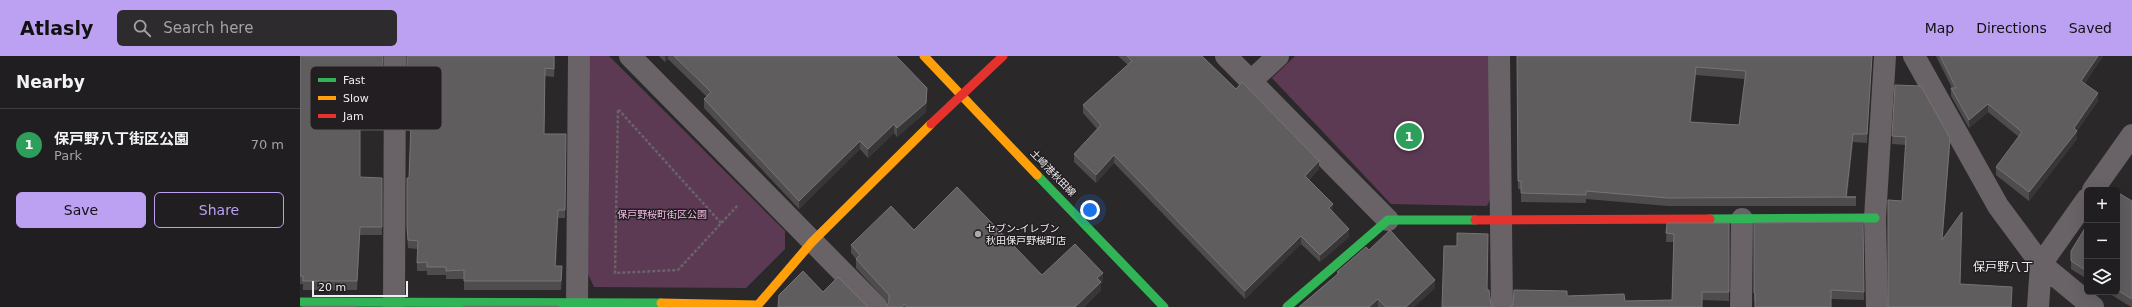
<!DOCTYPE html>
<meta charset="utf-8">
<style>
body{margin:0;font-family:"DejaVu Sans","Noto Sans JP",sans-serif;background:#2d2b2d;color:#f1f3f6}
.controls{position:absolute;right:12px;bottom:12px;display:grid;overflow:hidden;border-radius:6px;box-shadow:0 4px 16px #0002}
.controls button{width:36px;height:36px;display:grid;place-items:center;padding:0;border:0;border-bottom:1px solid #3d3c3e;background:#201e20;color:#f1f3f6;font:20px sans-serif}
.scale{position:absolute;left:12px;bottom:10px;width:96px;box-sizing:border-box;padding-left:4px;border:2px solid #f0edef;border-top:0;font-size:11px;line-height:14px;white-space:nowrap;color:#f0edef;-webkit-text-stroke:3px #221e21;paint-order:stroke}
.you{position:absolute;left:790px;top:154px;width:14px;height:14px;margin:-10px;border:3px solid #fff;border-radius:50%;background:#1a73e8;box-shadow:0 0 0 6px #1a73e833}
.badge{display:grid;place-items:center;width:26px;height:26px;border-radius:50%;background:#bca0f2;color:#fff;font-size:13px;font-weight:700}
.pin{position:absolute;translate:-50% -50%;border:2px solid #fff;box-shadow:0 1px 4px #0006}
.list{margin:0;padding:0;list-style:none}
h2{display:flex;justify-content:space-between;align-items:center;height:52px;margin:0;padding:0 16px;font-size:17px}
h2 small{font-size:13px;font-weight:400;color:#a2a2a5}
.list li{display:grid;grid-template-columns:26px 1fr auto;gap:12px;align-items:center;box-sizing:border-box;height:72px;padding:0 16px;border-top:1px solid #3d3c3e}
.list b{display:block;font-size:15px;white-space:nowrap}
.list p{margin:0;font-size:13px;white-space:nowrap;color:#a2a2a5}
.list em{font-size:13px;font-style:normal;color:#a2a2a5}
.actions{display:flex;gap:8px;padding:12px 16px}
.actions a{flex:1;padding:9px 0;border:1px solid #bca0f2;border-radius:6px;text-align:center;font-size:14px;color:#bca0f2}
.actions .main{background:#bca0f2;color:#111}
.icon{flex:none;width:22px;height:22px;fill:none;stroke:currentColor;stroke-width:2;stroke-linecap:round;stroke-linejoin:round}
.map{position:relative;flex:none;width:1832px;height:251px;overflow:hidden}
header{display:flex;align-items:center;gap:24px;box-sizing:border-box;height:56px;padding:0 20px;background:#bca0f2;color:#111}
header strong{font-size:19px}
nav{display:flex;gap:22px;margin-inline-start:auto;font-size:14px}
.search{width:280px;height:36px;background:#2d2b2d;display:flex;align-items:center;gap:10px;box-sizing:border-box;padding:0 14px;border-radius:6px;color:#a2a2a5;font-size:15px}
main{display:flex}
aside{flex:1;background:#201e20}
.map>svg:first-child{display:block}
.green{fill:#5c3a53}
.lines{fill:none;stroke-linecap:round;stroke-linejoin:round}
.path{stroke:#696467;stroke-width:2.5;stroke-dasharray:3 2;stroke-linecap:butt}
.street{stroke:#696267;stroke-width:22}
.fast{stroke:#30b455;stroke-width:9}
.slow{stroke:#ff9f0a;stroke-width:9}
.jam{stroke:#e5322d;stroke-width:9}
.wall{fill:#4e4c4d;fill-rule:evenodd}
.shaded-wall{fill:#393638}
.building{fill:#605d5f;stroke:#767475;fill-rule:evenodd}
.poi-dot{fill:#aba8aa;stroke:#221e21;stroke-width:1.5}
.labels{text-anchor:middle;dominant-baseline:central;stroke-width:3;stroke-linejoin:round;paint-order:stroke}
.street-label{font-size:10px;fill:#f0edef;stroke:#221e21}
.park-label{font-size:10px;fill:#fabae8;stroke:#221e21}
.poi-label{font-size:10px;fill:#f0edef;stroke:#221e21;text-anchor:start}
.quarter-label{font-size:12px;fill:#f0edef;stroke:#221e21}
.key{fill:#221e21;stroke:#605c5f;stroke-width:1}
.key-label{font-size:11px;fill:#f0edef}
</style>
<header>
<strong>Atlasly</strong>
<div class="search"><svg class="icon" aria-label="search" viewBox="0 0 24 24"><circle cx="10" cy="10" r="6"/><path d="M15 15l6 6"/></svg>Search here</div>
<nav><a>Map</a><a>Directions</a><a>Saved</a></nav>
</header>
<main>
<aside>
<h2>Nearby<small></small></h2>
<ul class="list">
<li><span class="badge" style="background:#2e9e5b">1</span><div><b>保戸野八丁街区公園</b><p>Park</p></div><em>70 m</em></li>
</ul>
<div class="actions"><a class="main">Save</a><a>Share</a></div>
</aside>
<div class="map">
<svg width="1832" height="251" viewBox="0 0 1832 251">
<rect width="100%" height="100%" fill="#2b282a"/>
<!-- green -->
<path class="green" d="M289,0H309L485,175V193L446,232L294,231L288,218Z
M995,0H1192L1193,137L1187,150L1091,148L972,22Z"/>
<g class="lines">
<!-- path -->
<path class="path" d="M421,167L318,53L315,217L378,214L438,149"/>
<!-- street -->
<path class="street" d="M330,0L577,251
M926,0L1088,164
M1199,0L1202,251
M1614,0L1698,150L1741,208L1793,251
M951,25L978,0
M1793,134L1832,79
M277,246L279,0
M94,251L95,0
M1441,251L1442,163
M1577,251L1575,162L1585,0
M1738,251L1741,208L1787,143"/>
<!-- fast -->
<path class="fast" d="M737,119L864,251
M1410,163L1575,162
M0,246L361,247
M987,251L1088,164H1175"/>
<!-- slow -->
<path class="slow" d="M624,0L737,119
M361,247L458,249L512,186L631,68"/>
<!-- jam -->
<path class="jam" d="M631,68L703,0
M1175,164L1410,163"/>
</g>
<!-- wall -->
<path class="wall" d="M0,0H83L82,73L60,72V121L82,122V179H60L57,234H3V228H0Z
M107,0H255L254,21L245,20L244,78H266L265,162H258L256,210L262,218L261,234H164V223H146V219H127V215H117V193L108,192L107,179V122H109L111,75H107Z
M359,0H596L627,40L626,56L597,81L594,77L568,102L560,93L499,153L404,52V43L407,41L368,3L365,6Z
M818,0H902L1019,113L1009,124L1033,155L1049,181L1020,206L1001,188L945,243L814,107L796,127L774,106V98L797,73L783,57V49L828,9Z
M1217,0H1572L1567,87L1553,86L1547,141H1556V150H1368L1286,143V147L1221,146V133H1218ZM1396,19L1445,23L1439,69L1391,66Z
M1636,0H1803L1785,27L1798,45L1777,75V83L1729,145L1696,119V111L1719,81L1688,56L1669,72L1651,40V32H1652Z
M1595,29L1650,90L1642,183L1662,164L1588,251L1602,145L1606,89L1592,88Z
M1817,136L1832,145V251H1831L1807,236H1817Z
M1563,166L1564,244L1531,243L1454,245V167Z
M1367,167H1429V245L1402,244V251H1209L1213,249L1214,234L1267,235V240L1324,238L1325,245L1372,244L1374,186H1366Z
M1787,169V223L1771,213V195Z
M614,174L742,219L803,226L801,227V234L784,251H586L588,247L556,212V203L551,197V189Z
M1069,194L1135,232L1114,251H999L1037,218V216Z"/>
<!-- shaded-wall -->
<path class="shaded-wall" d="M254,0H255L254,21Z
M365,0H368V3L365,6Z
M1572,0L1567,87V78Z
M1798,0H1803L1781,33V25Z
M1396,11V19L1390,74V66Z
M627,32L626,56L597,81V72Z
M1798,37V45L1777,75V83L1729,145V136Z
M1688,48V56L1669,72V64Z
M594,68V77L568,102V93Z
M1553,78V86L1547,141H1546Z
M1650,82V90L1642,192V184Z
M560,85V93L499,153V145Z
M814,99V107L796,127V119Z
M1019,105V113L1005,128V120Z
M1033,148V155L1029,160V152Z
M258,154V162L255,218V210Z
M1049,173V181L1020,206V199Z
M1001,180V188L945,243V235Z
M803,217V226L801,227V234L784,251H775L797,222Z
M1135,224V232L1114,251H1106Z
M1078,243V251H1069Z"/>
<!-- building -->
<path class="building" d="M0,0H83L82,65L60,64V121L82,122V171H60L57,225H3V220H0Z
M107,0H254V13L245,12L244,78H266L265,154H258L255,210H262L261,225H164V214L146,215V211H127V206L117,207L118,185L108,184L107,171V122H109L111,67L107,66Z
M374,0H596L627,32L626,47L597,72L594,68L568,93L560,85L499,145L404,43L411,36Z
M827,0H902L936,33L942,26L1019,105L1005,120L1033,148L1029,152L1049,173L1020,199L1001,180L945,235L814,99L796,119L774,98L801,69L783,49L832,5Z
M1217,0H1572L1567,78H1553L1546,141H1556L1368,142L1286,135V139L1221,137V125H1218ZM1396,11L1446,15L1439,69L1390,66Z
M1640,0H1798L1781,25L1798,37L1774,72L1777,75L1729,136L1696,111L1722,76L1688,48L1669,64L1651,32H1656Z
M1595,29L1621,30L1650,82L1642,184L1662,156L1660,228L1712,231L1711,251H1588V144L1602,145L1606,81L1592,80Z
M657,131L742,219L775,188L803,217L797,222L801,226L775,251H607L604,248L602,251H586L589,246V239L556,203L560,199L551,189L591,150L614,174Z
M1817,136L1832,145V243L1817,234Z
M1563,166L1564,236L1531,234V251H1455V237H1454V167Z
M1367,167H1429V236H1402V251H1209L1213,249L1214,234L1267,235V240L1324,238L1325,245L1372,244L1374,178L1366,177Z
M1787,169V215L1771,205V195Z
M1090,174L1135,224L1106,251H1086L1078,243L1069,251H999L1039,217L1037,216L1066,191L1069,194Z
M1157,177L1188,178L1187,234H1189L1191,249L1194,251H1142L1144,190H1157Z
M503,215L523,236L538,221L568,251H478L479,239Z
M3,250H56V251H3Z
M163,250H259V251H163Z"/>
<!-- markers -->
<circle class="poi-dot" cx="678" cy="178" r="4"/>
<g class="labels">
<!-- street labels -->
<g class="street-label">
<text transform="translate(753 117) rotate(46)">土崎港秋田線</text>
</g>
<!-- park labels -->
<g class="park-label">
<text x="362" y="158">保戸野桜町街区公園</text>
</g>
<!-- poi labels -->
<g class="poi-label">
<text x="686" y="172">セブン-イレブン<tspan x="686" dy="12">秋田保戸野桜町店</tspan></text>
</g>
<!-- quarter labels -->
<g class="quarter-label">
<text x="1703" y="211">保戸野八丁</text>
</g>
</g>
<!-- legend -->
<rect x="10" y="10" width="132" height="64" rx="6" class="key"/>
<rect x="18" y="22" width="18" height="4" fill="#30b455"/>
<rect x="18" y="40" width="18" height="4" fill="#ff9f0a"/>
<rect x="18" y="58" width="18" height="4" fill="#e5322d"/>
<g class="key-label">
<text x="43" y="28">Fast</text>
<text x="43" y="46">Slow</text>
<text x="43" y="64">Jam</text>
</g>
</svg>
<div class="controls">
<button>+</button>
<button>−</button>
<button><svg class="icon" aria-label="layers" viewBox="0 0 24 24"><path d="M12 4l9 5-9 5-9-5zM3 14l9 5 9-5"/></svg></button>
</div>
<div class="scale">20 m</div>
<div class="you"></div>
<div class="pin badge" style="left:1109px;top:80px;background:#2e9e5b">1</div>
</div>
</main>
